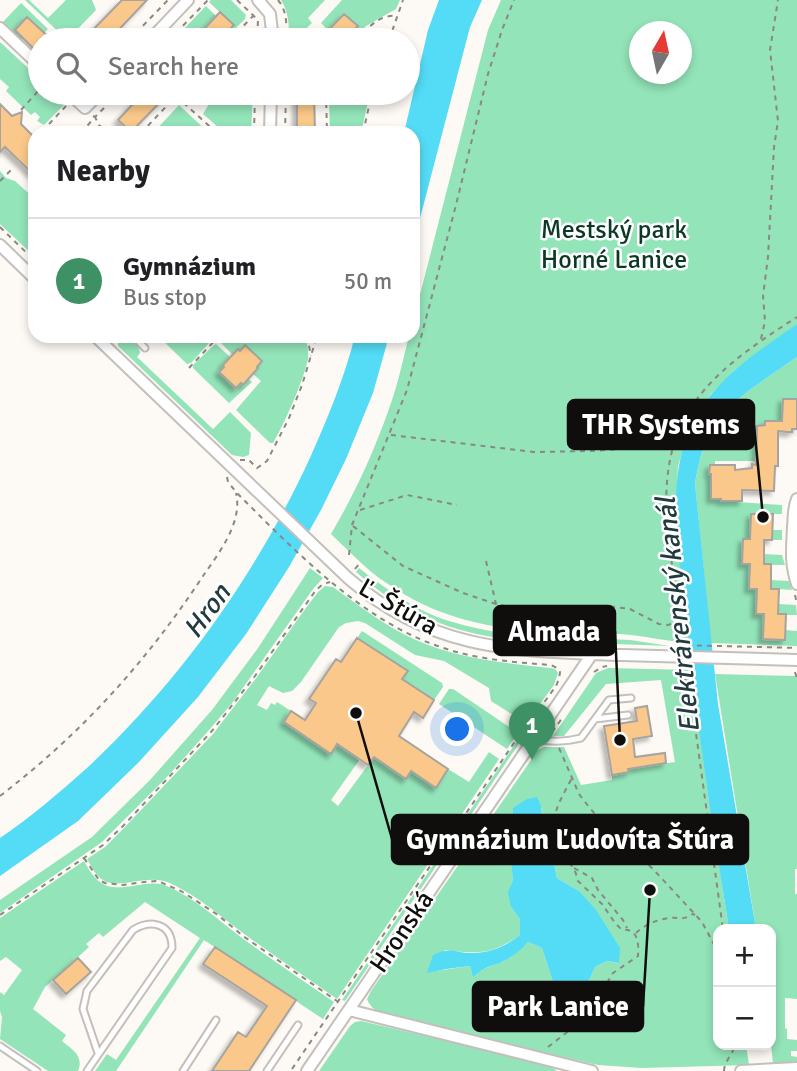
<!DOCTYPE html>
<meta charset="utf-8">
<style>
body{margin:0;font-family:Signika,sans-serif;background:#f2f2f2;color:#202124}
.controls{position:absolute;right:21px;bottom:21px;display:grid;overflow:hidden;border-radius:14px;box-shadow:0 4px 10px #0003}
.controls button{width:63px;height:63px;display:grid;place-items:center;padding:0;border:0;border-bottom:2px solid #e0e0e0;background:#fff;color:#202124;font:35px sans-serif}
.compass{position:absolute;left:629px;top:21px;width:63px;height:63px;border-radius:50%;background:#fff;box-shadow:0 4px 10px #0003;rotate:9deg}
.you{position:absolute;left:458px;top:730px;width:24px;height:24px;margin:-18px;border:5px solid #fff;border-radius:50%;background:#1a73e8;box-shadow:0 0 0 10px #1a73e833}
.badge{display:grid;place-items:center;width:46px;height:46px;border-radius:50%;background:#3e9164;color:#fff;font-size:23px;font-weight:700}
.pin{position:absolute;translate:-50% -58px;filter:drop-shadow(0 2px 4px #0008)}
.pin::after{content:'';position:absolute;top:37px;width:24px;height:21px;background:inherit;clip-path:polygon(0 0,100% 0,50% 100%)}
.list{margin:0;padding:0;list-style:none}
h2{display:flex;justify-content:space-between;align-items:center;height:91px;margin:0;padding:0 28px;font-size:30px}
h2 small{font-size:23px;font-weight:400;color:#757577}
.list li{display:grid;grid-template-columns:46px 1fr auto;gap:21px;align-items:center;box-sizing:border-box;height:126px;padding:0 28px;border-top:2px solid #e0e0e0}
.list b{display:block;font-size:26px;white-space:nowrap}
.list p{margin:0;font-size:23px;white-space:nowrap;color:#757577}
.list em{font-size:23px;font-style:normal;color:#757577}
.icon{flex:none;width:38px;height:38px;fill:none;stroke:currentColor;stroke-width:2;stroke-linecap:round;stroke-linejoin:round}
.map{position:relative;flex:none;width:797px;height:1071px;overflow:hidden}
.search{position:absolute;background:#fff;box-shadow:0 4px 10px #0003;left:28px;top:28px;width:392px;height:77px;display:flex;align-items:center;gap:18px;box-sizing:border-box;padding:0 24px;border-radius:38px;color:#757577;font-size:26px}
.panel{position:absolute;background:#fff;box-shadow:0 4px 10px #0003;left:28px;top:126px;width:392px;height:217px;border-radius:21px}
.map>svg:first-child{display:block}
.green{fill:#93e4b9;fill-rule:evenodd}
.water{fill:#54dbf5}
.building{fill:#fac88a;stroke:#a7a39e;stroke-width:2;filter:url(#shadow)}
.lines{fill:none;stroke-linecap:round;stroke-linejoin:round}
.lane-casing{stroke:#c4bfbb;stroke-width:9}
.street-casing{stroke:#c4bfbb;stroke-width:14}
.path{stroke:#8a8784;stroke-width:2;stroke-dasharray:5 5;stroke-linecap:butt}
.lane{stroke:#fff;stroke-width:5}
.street{stroke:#fff;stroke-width:10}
.labels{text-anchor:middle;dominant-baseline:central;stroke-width:5;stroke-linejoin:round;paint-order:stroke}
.park-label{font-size:26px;fill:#0c3925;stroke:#fff}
.street-label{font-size:26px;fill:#0f0e0c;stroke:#fff}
.water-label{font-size:28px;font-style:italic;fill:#233a3f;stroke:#fff}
.leader{fill:none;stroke:#0f0e0c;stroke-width:2.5}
.callout-dot{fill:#0f0e0c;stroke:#fff;stroke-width:2.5}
.callout{fill:#0f0e0c;stroke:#0f0e0c;stroke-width:2.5}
.callout-label{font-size:28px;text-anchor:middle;font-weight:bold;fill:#fff}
</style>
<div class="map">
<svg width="797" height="1071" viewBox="0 0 797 1071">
<defs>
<filter id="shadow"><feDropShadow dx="-4" dy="4" stdDeviation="2" flood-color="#0004"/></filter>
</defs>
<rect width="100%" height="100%" fill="#fdf9f4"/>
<!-- green -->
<path class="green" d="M25,0H29L48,18L66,0H92L96,10L67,40Z
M211,0H231L246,15L245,19L228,36L226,34L233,25L209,2Z
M281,0H325L308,18L312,23L294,40H289C289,25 289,13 281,0Z
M342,0H400L396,9L366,26L353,38L349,35L357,26L344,14L328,30L321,23Z
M501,0H797V324L735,370L710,395L689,430L678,466L676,510L689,642C666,642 643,635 620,634C563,632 504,634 450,615C424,607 401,593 379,578C362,565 347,549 331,534C357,490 378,443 394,394C400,375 404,355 409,336H413V322L488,30ZM640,32H682V74H640Z
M21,3L48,29L44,33L27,17L15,30L23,38L20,42L1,24Z
M206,6L216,16L194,40H183L178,35Z
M0,42L40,79V93H64L70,99L44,125L37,121L40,117L35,112L31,115L6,91L9,87L0,79Z
M220,93H253L251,133H225L203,114L209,104Z
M340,93H370L361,133H330L329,99L331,96L341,103L346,97Z
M179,105L209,133H153Z
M0,171L6,178L15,181L35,199V257L0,224Z
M122,336C129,336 140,346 140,353L137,357L213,429L230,412L251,433L249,455L243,457L232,455L118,346V340Z
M158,336H204L209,343L191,363L187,364Z
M222,336H305C307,343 309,351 308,359C304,379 284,425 273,443H270L236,410L261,381L253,374L258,369L245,345L240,351L238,349L233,355L218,340Z
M216,344L230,357L223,365L224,367L220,373L236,388L248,379L252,382L229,403L193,368V365L214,345Z
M797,357V399L782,423H769V421H766L765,425L757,426L756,461H715V465H710L709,474H711L722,501L782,505V514H773L772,530H782V540H765L764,554L782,555L785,565H771V580L789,581L792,590L779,589L778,604L796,605L797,615H786L785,630L797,631V646L711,643L695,484C699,461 704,436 719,418C739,394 772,375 797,357Z
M310,568L323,578L313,589L233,702L210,729L166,778L102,842L0,913V900L92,837L150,780L212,710L258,648Z
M359,568C386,589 416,611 449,621C474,629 500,633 526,636L525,641C460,636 405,616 356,572Z
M325,586L333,587C360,606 386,627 416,640C459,659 504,663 550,668L555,669L558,673L554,685L526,723L491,701L489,688L444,661L415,655L365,623L358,621L346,623L339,627L301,682L292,691L283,693L269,686L257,705L267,710L271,703L275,705L277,702L291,711L284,723L330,753L337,744L360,759L331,800L338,806L374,757L406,778L411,771L436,787L448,769L469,782L489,752L499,759L337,999C306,977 274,956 243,933C220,916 199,897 172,884C148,872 120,891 103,880C96,876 91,866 87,859L105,847L124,828L213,734L257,677L300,616L318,592Z
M362,631L442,683L443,687L434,700L402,679L407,672L357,638Z
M531,636L630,640L670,646L531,641Z
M608,668L692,670L707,788L729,929H718V1045H746L749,1065L642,1068L598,1065L411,1022C396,1018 373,1016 367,999L371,991L538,750L544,747H564L581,785L612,780V775L628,772V769L675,762L661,680L606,684L564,736H553L596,673ZM541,806L543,833L550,845L557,878L579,891L618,963L607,961L595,967L583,994H570L553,982L542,948L528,942C519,951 511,959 499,963C486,969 483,967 473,978L470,966L428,972L445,950C478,954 492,955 520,935V919L511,907L513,881L512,860L517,850L513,839Z
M715,674L797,676V869H795V894H797V999L785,998V1028L787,1029V1039L797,1040V1051H791V1056L797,1057V1062L773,1064L771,1044V929H756Z
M449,689H453L515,731L516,736L507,749L439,704Z
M517,741H519L518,745L345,1001L342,1000Z
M84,861C88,868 93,877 100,882C118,896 147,877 167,886C195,898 218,920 242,938C272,960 304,981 334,1002L323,1019L204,940L116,1071H95L107,1054L116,1060L200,938L145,902L103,937L99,933L86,944L89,947L45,987L33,1009L66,1035L62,1041C73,1050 84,1056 78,1071H48L0,1039L2,1017L0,1011V992L4,995L22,970L6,957L0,961V918Z
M361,1021L549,1065L557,1071H319L350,1026L355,1022Z"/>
<!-- water -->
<path class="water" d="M439,0H482L470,27L413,245V133H404L428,30Z
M797,324V357C772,375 739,394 719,418C704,436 699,461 695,484L718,704L756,929H729C722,882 713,835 707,788C699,732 692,675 686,619C680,559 665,488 689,431C709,382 756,353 797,324Z
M355,336H389L373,393L346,459L321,510L289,567L246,634L198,697L138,763L78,821L0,876V838C31,817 59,793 87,768C180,681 255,576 309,460C327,420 344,379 355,336Z
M537,797L541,806L543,833L550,845L557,878L579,891L596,910L620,948L619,963L607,961L595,967L583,994H570L553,982L542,948L528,942C521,950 514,956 504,961C490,968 485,965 473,978L470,966L446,969L427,973L433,955C452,946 454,953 472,953C491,953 506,946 520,935V919L511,907L508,892L513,881L511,860L517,850L513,839V808L527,799Z"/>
<!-- building -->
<path class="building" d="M122,0H147L109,40H83Z
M220,12L234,25L219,40H194Z
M344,14L358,26L344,40H319Z
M27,17L52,40H40V55L15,30Z
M143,93H169L131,132L118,120Z
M297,93H314L315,133H297Z
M0,104L12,116L22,112L21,124L35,138V176L5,147L0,152Z
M245,345L262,361L257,367L258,368L243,385L241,383L236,388L219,372L224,367L223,365L238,349L240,351Z
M783,399H797V429H792V432H788L778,431V466H775L774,491L742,490V501H721V499H711V474H709L710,465H735V470L752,468V464L756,465L757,426L765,425V421H782Z
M751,514H773L772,540H764V564H771V589H779L778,614H786L785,640L763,639L764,614H756L757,589H749L750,564H742L743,539H750Z
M357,638L408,671L402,679L434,700L423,718L414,712L399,736L448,769L436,788L411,771L406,779L374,757L368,765L337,744L331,754L284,722L291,711L305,720L316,703L309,699L336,659L341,662Z
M647,706L652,736L633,739L635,757L665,753L666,763L628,769L629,772L612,775L604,726L637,721L635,708Z
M215,947L296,1000L249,1071H212L238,1032L246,1037L267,1006L203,964Z
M78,958L91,972L66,994L53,980Z"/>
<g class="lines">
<!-- lane casing -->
<g class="lane-casing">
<path id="lane" d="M133,336L145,348
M595,719L628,715
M534,738C551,743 565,742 581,738L609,700L631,698
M0,1046L37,1071
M87,1071L172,948C172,923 151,919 133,930L87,991L83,1009L98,1053
M183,1071L216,1020
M267,1071L298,1025"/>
</g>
<!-- street casing -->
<g class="street-casing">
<path id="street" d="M258,0L270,14L273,40
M0,28L40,66
M150,40L188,0
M69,93L85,108L100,93
M270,133L271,93
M0,245L35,279
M95,336L348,578C433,652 515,651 622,655C680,657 739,658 797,660
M797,499C793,509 794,517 793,527C792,550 790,562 797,584
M349,1010L592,1071
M307,1071L592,654
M741,1071L797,1068"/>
</g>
<!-- path -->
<path class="path" d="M237,0L258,20L257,40
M278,0C288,12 286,26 287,40
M129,40L168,0
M169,40L208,0
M230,40L253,16
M356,40C368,28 379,14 397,16
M389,40L403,0
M326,93L327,133
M176,96L217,133
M21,110L40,89
M93,116L95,117L119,93
M49,124L66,106
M81,133L95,117L99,125L108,133
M141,133L179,93
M254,133L255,93
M285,133L286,93
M363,133L372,93
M0,181L13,168
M0,227L35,261
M207,336L213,341
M307,336L311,356
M761,339L765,321L763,296L768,257L774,147L778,121L770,50L778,0
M189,368L219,336
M391,435L534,452L590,451L671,446
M240,460H249L257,468L267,461L289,418L302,385L317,336
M227,477L228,482L236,492C292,548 359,618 435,645C472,659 511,662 551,665L557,668L560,672L559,679L556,686L527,726
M360,510L407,495L457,505
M353,526L403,566L463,593L496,604L508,607L533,608L550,612H562L607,606L630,609L659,624L668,625L679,621
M349,555L352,525L407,390L456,205L488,74L502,30L514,0
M486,561L496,604L508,618L529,629L528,639
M355,569L359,564
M795,595L797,604
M677,644C683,614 673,576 669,544C654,421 700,379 797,317
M677,645L797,648
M679,667L690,690L723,929
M594,672L602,667L607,666
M795,672L797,679
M552,730L553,731L563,717
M559,748L579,794L589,807L607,828L653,869L702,922L718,952
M0,796C82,733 147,661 203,576C219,553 243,522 236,493
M84,858L99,880L105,883L123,885L144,882L158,881L181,891L218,915L243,936L337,1001
M574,868L592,878L598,890L623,920L627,928
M0,915L103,845L123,826L212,731L255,676L316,590L323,584L330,582
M636,933C644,925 658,919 670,918C681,917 682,921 693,914L695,915
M573,999L593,1001
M548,1047L570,1030L581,1025L600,989L607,983L613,973L638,956C639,943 638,928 622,930L615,923L602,904L577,880C577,870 570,865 565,856C546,821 555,810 572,778
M292,1069L518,737
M724,1071C724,1062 733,1054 735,1045"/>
<!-- lane -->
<use href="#lane" class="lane"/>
<!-- street -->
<use href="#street" class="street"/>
</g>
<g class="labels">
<!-- park labels -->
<g class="park-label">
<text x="614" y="230">Mestský park<tspan x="614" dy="30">Horné Lanice</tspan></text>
</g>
<!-- street labels -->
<g class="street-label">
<text transform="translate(398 607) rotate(30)">Ľ. Štúra</text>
<text transform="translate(402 932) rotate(-56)">Hronská</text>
</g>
<!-- water labels -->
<g class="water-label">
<text transform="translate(207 611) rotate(-54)">Hron</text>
<text transform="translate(678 615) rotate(-96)">Elektrárenský kanál</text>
</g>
</g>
<!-- callouts -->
<path class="leader" d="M763 517L754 425M620 740L615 631M356 713L392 839M650 890L643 1007"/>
<g class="callout-dot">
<circle cx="763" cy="517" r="7"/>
<circle cx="620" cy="740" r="7"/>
<circle cx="356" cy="713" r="7"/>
<circle cx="650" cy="890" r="7"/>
</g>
<g class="callout">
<rect x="568" y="400" width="186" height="49" rx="7"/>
<rect x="494" y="606" width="121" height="49" rx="7"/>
<rect x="392" y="815" width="356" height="49" rx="7"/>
<rect x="473" y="982" width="170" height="49" rx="7"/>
</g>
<g class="callout-label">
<text x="661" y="434">THR Systems</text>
<text x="554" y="641">Almada</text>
<text x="570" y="849">Gymnázium Ľudovíta Štúra</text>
<text x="558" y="1016">Park Lanice</text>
</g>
</svg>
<div class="controls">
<button>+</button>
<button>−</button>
</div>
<svg class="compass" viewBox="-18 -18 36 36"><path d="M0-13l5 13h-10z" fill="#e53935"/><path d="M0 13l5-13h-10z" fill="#757577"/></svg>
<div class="you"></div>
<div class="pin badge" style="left:532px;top:760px">1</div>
<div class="search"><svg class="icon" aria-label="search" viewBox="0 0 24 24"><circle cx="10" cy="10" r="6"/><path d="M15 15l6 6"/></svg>Search here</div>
<section class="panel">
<h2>Nearby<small></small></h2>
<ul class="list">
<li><span class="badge">1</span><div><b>Gymnázium</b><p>Bus stop</p></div><em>50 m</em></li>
</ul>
</section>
</div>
